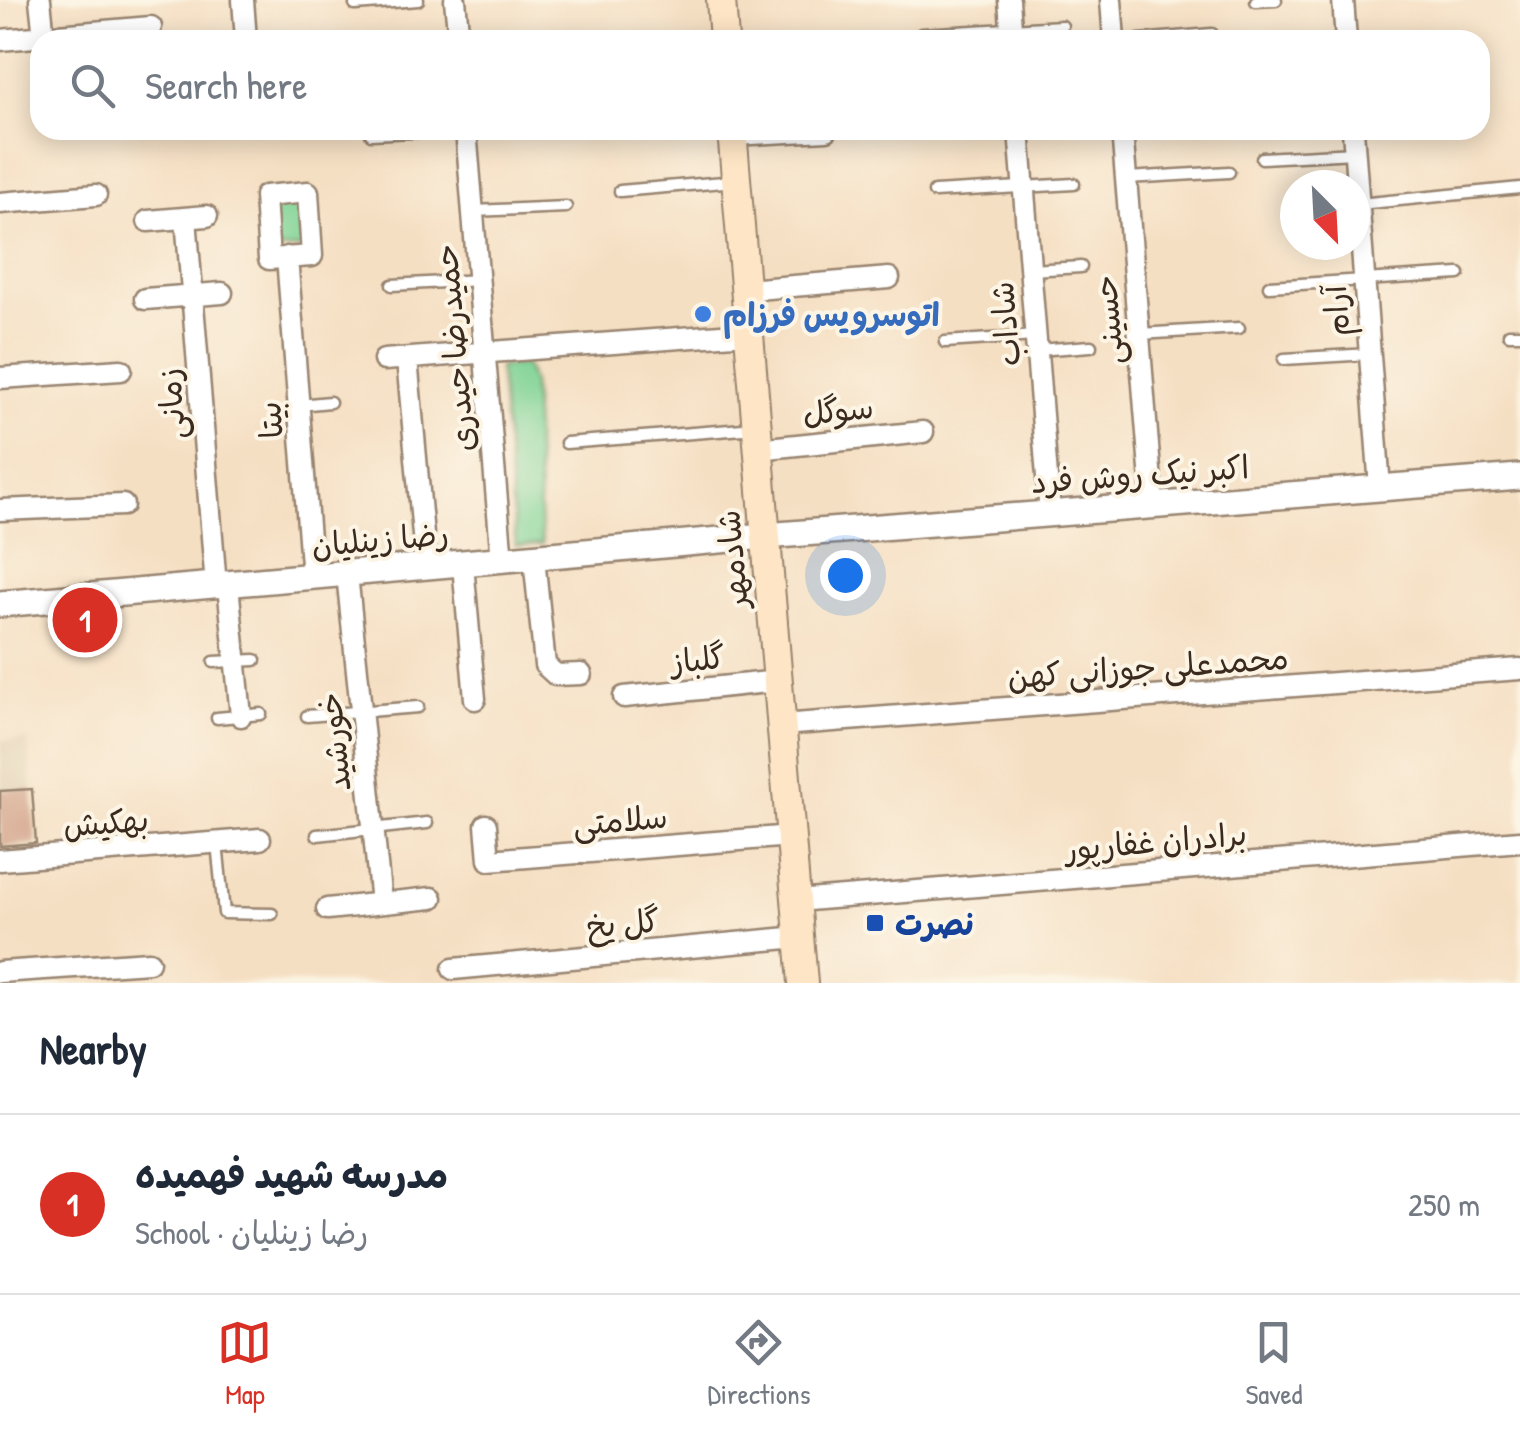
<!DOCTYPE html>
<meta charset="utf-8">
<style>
body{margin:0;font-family:"Patrick Hand","Playpen Sans Arabic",sans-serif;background:#f2f2f3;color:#1f2937}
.compass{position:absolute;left:1280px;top:170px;width:90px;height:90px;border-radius:50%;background:#fff;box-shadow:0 5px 25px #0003;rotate:156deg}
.you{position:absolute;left:845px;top:575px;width:35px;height:35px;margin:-25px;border:8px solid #fff;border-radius:50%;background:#1a73e8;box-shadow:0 0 0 15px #1a73e833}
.badge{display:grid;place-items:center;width:65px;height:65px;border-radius:50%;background:#d93025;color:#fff;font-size:32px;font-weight:700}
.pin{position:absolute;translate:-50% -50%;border:5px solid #fff;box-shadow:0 2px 10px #0006}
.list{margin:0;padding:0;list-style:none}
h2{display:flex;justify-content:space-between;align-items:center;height:130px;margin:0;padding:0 40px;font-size:42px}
h2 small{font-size:32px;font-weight:400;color:#747a83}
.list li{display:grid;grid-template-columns:65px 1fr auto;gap:30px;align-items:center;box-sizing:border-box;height:180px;padding:0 40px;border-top:2px solid #e0e1e3}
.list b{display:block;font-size:38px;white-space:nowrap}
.list p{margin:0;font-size:32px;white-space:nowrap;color:#747a83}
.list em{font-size:32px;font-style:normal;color:#747a83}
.icon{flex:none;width:55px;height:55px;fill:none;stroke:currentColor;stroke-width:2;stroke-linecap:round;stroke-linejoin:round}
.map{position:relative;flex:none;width:1520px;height:983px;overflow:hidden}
.search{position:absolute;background:#fff;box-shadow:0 5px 25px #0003;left:30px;right:30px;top:30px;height:110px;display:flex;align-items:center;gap:25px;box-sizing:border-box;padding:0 35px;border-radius:30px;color:#747a83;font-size:38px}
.sheet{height:310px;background:#fff}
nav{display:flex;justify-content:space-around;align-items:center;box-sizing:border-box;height:140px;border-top:2px solid #e0e1e3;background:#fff;font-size:28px;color:#747a83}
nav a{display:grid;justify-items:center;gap:5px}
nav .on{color:#d93025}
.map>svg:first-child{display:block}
.built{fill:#e3d1b4}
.green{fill:#7fd395;stroke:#5d7e5a;stroke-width:2.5}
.building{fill:#d3a38a}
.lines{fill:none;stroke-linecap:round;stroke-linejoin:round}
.service-casing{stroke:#988470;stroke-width:15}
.minor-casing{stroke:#988470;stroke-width:25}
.tertiary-casing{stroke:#988470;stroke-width:30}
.secondary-casing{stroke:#988470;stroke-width:32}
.service{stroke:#fff;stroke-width:10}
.minor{stroke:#fff;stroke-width:20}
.tertiary{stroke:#fff;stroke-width:25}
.secondary{stroke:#fee5c5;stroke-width:28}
.shop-dot{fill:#3f7fe0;stroke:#fcf5e5;stroke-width:4}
.transit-dot{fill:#1a4fb4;stroke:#fcf5e5;stroke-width:4}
.labels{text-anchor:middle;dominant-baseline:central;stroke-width:8;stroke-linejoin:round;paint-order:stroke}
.street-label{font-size:32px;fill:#3b2a1e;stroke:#fcf5e5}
.shop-label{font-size:32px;font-weight:bold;fill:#366cbe;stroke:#fcf5e5;text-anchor:start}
.transit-label{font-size:32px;font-weight:bold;fill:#164399;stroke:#fcf5e5;text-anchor:start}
</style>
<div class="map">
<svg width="1520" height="983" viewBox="0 0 1520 983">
<rect width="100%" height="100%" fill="#fcf5e5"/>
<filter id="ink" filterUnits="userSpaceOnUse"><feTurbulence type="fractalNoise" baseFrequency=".01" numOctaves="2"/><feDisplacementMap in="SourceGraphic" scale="20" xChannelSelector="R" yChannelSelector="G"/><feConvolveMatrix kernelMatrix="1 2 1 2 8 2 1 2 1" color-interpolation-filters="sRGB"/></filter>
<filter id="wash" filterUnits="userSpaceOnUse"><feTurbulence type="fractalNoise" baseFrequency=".0048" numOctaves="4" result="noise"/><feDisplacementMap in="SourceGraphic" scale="40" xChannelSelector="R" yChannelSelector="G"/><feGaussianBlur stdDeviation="2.25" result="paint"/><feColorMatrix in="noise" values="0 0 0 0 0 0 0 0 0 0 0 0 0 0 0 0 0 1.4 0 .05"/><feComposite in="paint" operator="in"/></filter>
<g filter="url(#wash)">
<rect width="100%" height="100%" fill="#f5dfc3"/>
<!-- built -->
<path class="built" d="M28,739L36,846L0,849V741Z"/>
<!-- green -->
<path class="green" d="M301,200L304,248L273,250L271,202Z
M525,364L532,383L542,544L516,546L499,367Z"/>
<g id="blocks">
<!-- building -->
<path class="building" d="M32,789L36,843L0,846V791Z"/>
</g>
</g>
<g filter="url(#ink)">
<use href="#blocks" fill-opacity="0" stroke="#988470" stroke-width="2.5"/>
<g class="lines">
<!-- service casing -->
<g class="service-casing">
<path id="service" d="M1256,1L1276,0
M355,5L418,0
M921,34L1062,26
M1139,40L1212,34
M371,134L454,130
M1262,158L1355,153
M1127,178L1229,172
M620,191L735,181
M934,192L1074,184
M1359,204L1520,188
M473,211L566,207
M1031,270L1081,267
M392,285L479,280
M1269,286L1459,274
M1139,334L1239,328
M1509,334H1520
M945,342L1035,336
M1037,350L1091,346
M1284,359L1370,354
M299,405L330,402
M566,443L756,428
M214,662L255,660
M307,716L418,707
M217,718L261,714
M317,835L427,823
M217,843L224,913L272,914"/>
</g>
<!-- minor casing -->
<g class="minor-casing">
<path id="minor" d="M40,0L44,37
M243,0L246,40
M455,0L459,40
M1009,0L1012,40
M1111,0L1114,40
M1343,0L1346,40
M0,40L151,27
M466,130L502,561
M1019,130L1050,514
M1122,130L1153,506
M1353,130L1380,488
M732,135L827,130
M308,192L312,256L269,259L265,196Z
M0,203L96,195
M186,218L216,586
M148,221L207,216
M287,257L312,577
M745,290L889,278
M145,299L222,293
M407,359L426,568
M384,360L748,333
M0,378L121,370
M758,449L923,432
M0,510L123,505
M534,558L545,665L556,675L581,674
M463,565L475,699
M347,574L381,903
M228,585L241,716
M624,697L778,681
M781,725L1520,669
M486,825L489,860L791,836
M0,860L260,839
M796,901L1520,841
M327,909L432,898
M453,969L799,937
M0,972L149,962"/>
</g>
<!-- tertiary casing -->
<g class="tertiary-casing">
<path id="tertiary" d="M0,604L765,536L1520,477"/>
</g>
<!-- secondary casing -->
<g class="secondary-casing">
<path id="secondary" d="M721,0L724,40
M732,130L803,983"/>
</g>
<!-- service -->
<use href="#service" class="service"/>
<!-- minor -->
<use href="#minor" class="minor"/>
<!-- tertiary -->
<use href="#tertiary" class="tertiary"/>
<!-- secondary -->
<use href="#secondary" class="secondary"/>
</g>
</g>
<!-- markers -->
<circle class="shop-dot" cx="703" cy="314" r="10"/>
<rect class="transit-dot" x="865" y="913" width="20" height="20" rx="5"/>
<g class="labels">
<!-- street labels -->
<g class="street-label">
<text transform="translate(1336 311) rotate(-94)">آرام</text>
<text transform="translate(1108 320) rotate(-95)">حسینی</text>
<text transform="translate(1005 324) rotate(-95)">شاداب</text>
<text transform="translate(454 348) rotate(-95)">حمیدرضا حیدری</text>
<text transform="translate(171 404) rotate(-95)">زمانی</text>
<text transform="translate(838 410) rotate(-6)">سوگل</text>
<text transform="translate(270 420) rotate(-95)">بیتا</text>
<text transform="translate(1140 474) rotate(-4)">اکبر نیک روش فرد</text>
<text transform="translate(380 539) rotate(-5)">رضا زینلیان</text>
<text transform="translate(732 559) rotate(-95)">شادمهر</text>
<text transform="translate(698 659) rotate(-6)">گلباز</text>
<text transform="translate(1148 667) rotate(-4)">محمدعلی جوزانی کهن</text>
<text transform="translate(334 742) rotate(-96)">خورشید</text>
<text transform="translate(620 820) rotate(-5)">سلامتی</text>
<text transform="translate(106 822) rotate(-4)">بهکیش</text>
<text transform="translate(1156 841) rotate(-5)">برادران غفارپور</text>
<text transform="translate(623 923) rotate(-5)">گل یخ</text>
</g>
<!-- shop labels -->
<g class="shop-label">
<text x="723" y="314">اتوسرویس فرزام</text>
</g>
<!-- transit labels -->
<g class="transit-label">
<text x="895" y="923">نصرت</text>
</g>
</g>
</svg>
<svg class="compass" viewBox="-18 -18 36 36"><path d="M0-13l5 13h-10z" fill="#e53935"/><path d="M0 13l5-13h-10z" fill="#747a83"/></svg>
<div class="you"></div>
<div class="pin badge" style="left:85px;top:620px">1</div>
<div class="search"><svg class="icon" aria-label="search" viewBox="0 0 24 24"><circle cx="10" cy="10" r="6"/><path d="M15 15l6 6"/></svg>Search here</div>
</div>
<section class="sheet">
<h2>Nearby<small></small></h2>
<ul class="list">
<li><span class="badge">1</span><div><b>مدرسه شهید فهمیده</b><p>School · رضا زینلیان</p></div><em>250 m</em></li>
</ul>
</section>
<nav>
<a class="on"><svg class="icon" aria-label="map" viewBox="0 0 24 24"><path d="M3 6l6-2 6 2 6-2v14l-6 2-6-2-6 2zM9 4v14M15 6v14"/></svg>Map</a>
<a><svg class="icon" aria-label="directions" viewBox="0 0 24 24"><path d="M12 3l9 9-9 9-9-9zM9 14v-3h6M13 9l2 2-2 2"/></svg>Directions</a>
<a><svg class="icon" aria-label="saved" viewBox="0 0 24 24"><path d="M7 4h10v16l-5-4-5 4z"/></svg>Saved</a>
</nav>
